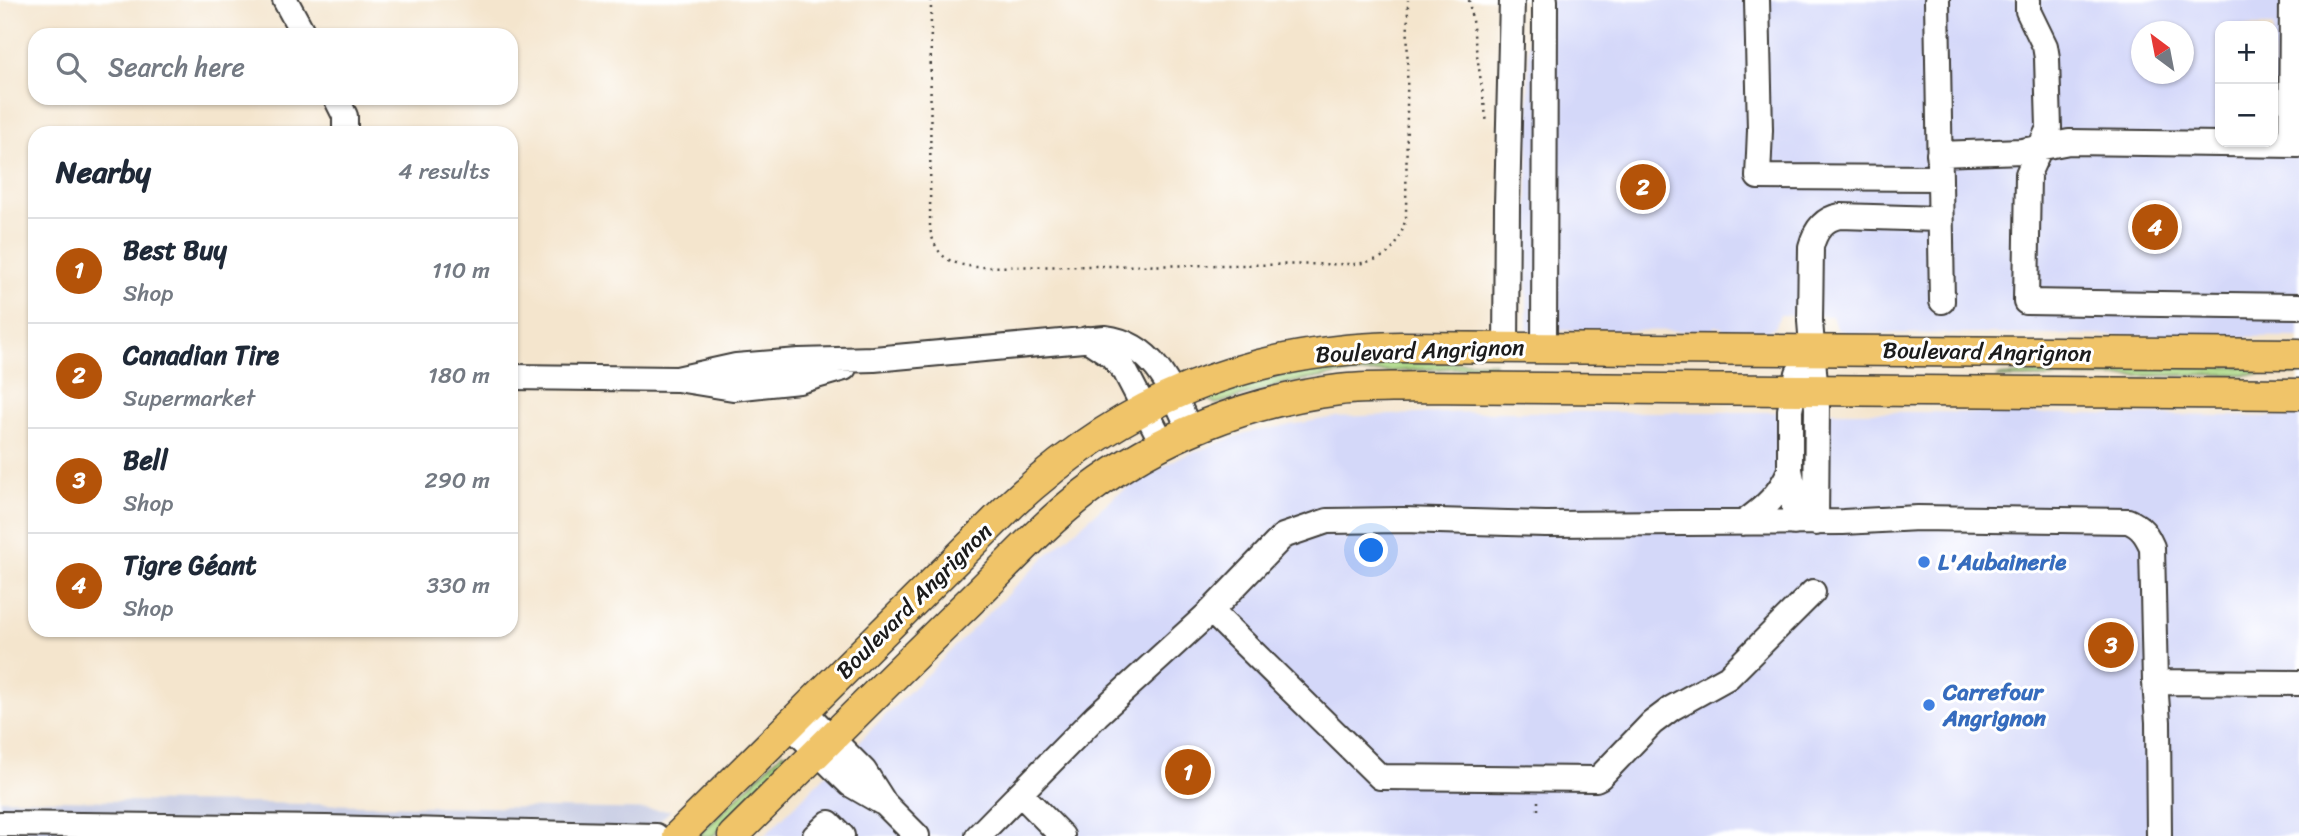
<!DOCTYPE html>
<meta charset="utf-8">
<style>
body{margin:0;font-family:Sriracha,sans-serif;background:#f2f2f3;color:#1f2937}
.controls{position:absolute;right:21px;top:21px;display:grid;overflow:hidden;border-radius:14px;box-shadow:0 2px 5px #0004}
.controls button{width:63px;height:63px;display:grid;place-items:center;padding:0;border:0;border-bottom:2px solid #e0e1e3;background:#fff;color:#1f2937;font:35px sans-serif}
.compass{position:absolute;left:2131px;top:21px;width:63px;height:63px;border-radius:50%;background:#fff;box-shadow:0 2px 5px #0004;rotate:328deg}
.you{position:absolute;left:1372px;top:551px;width:24px;height:24px;margin:-18px;border:5px solid #fff;border-radius:50%;background:#1a73e8;box-shadow:0 0 0 10px #1a73e833}
.badge{display:grid;place-items:center;width:46px;height:46px;border-radius:50%;background:#b45309;color:#fff;font-size:23px;font-weight:700}
.pin{position:absolute;translate:-50% -50%;border:4px solid #fff;box-shadow:0 2px 7px #0006}
.list{margin:0;padding:0;list-style:none}
h2{display:flex;justify-content:space-between;align-items:center;height:91px;margin:0;padding:0 28px;font-size:30px}
h2 small{font-size:23px;font-weight:400;color:#747a83}
.list li{display:grid;grid-template-columns:46px 1fr auto;gap:21px;align-items:center;box-sizing:border-box;height:105px;padding:0 28px;border-top:2px solid #e0e1e3}
.list b{display:block;font-size:26px;white-space:nowrap}
.list p{margin:0;font-size:23px;white-space:nowrap;color:#747a83}
.list em{font-size:23px;font-style:normal;color:#747a83}
.icon{flex:none;width:38px;height:38px;fill:none;stroke:currentColor;stroke-width:2;stroke-linecap:round;stroke-linejoin:round}
.map{position:relative;flex:none;width:2299px;height:836px;overflow:hidden}
.search{position:absolute;background:#fff;box-shadow:0 2px 5px #0004;left:28px;top:28px;width:490px;height:77px;display:flex;align-items:center;gap:18px;box-sizing:border-box;padding:0 24px;border-radius:21px;color:#747a83;font-size:26px}
.panel{position:absolute;background:#fff;box-shadow:0 2px 5px #0004;left:28px;top:126px;width:490px;height:511px;border-radius:21px}
.map>svg:first-child{display:block}
.built{fill:#d4d8f9;fill-rule:evenodd}
.industrial{fill:#bdc3de}
.green{fill:#abd884;stroke:#647a50;stroke-width:2}
.lines{fill:none;stroke-linecap:round;stroke-linejoin:round}
.minor-casing{stroke:#3c3a37;stroke-width:28}
.major-casing{stroke:#3c3a37;stroke-width:33}
.path{stroke:#3c3a37;stroke-width:2.5;stroke-dasharray:2 5;stroke-linecap:butt}
.minor{stroke:#fff;stroke-width:24}
.major{stroke:#f0c469;stroke-width:30}
.shop-dot{fill:#3f7fe0;stroke:#fff;stroke-width:2.5}
.labels{text-anchor:middle;dominant-baseline:central;stroke-width:6;stroke-linejoin:round;paint-order:stroke}
.street-label{font-size:23px;fill:#1c1c1c;stroke:#fff}
.shop-label{font-size:23px;font-weight:bold;fill:#366cbe;stroke:#fff;text-anchor:start}
</style>
<div class="map">
<svg width="2299" height="836" viewBox="0 0 2299 836">
<rect width="100%" height="100%" fill="#fff"/>
<filter id="ink" filterUnits="userSpaceOnUse"><feTurbulence type="fractalNoise" baseFrequency=".0143" numOctaves="2"/><feDisplacementMap in="SourceGraphic" scale="14" xChannelSelector="R" yChannelSelector="G"/><feConvolveMatrix kernelMatrix="1 2 1 2 8 2 1 2 1" color-interpolation-filters="sRGB"/></filter>
<filter id="wash" filterUnits="userSpaceOnUse"><feTurbulence type="fractalNoise" baseFrequency=".00686" numOctaves="4" result="noise"/><feDisplacementMap in="SourceGraphic" scale="28" xChannelSelector="R" yChannelSelector="G"/><feGaussianBlur stdDeviation="1.57" result="paint"/><feColorMatrix in="noise" values="0 0 0 0 0 0 0 0 0 0 0 0 0 0 0 0 0 1.4 0 .05"/><feComposite in="paint" operator="in"/></filter>
<g filter="url(#wash)">
<rect width="100%" height="100%" fill="#f4e5cd"/>
<!-- built -->
<path class="built" d="M1529,0H2299V337L1849,333L1839,330L1835,326L1832,316L1780,315L1775,327L1764,332H1723L1722,326H1714L1713,331L1527,330ZM2220,26H2273V142H2220ZM2142,32H2184V74H2142Z
M1475,412H1907L2299,417V836H764L1045,557L1116,495L1178,458L1246,433L1335,417Z"/>
<!-- industrial -->
<path class="industrial" d="M0,799L671,810L644,836H0Z"/>
<!-- green -->
<path class="green" d="M1392,362H1494L1495,365L1335,375L1283,384L1216,404L1209,400L1213,394C1272,374 1330,364 1392,362Z
M2102,367H2299V374C2198,373 2098,378 1997,378L1998,376Z
M783,752L791,759L713,836H698Z"/>
</g>
<g filter="url(#ink)">
<g class="lines">
<!-- minor casing -->
<g class="minor-casing">
<path id="minor" d="M285,0L304,35
M1757,0L1760,130L1758,177L1939,178
M1937,0L1942,301
M2028,0V11L2045,46L2047,58L2049,128L2028,174L2026,302L2299,306
M336,98L345,116V133
M2291,145L2292,0
M1939,154L2022,151L2069,142L2299,145
M1087,339L1111,355L1125,371L1163,444
M1506,348L1507,205L1512,0
M1544,348L1545,0
M511,377L677,379L733,388L799,381L844,368
M677,379L736,366L799,361L874,359L1105,338C1155,344 1172,390 1190,431
M1743,523C1765,508 1780,494 1790,470
M1794,523V489L1790,470V410L1798,373
M1816,523L1817,408L1810,321L1811,247C1815,231 1823,219 1840,216L1939,219
M1211,611L1380,777L1596,779L1600,777L1652,723L1672,708L1728,677L1813,592
M2155,682L2299,683
M804,711L864,771L885,804L917,836
M790,725L850,784L881,802
M1020,793L1062,836
M0,824L326,828L656,836
M815,836L829,823L842,836
M978,836L1097,715L1211,611L1283,536L1327,521L1403,520L1546,524L1843,522L1918,518L2128,521C2142,527 2146,534 2152,547L2155,682L2158,722L2159,836"/>
</g>
<!-- major casing -->
<g class="major-casing">
<path id="major" d="M678,836L1011,505C1122,401 1247,349 1400,347L2299,354
M733,836C809,761 883,686 959,612C1001,572 1041,526 1086,492C1159,436 1248,401 1339,390C1365,387 1392,388 1418,387L2299,394"/>
</g>
<!-- path -->
<path class="path" d="M931,0L930,229C936,257 949,264 976,267L1357,264C1390,258 1398,250 1406,217L1408,0
M1469,0L1487,123
M1538,810V799"/>
<!-- minor -->
<use href="#minor" class="minor"/>
<!-- major -->
<use href="#major" class="major"/>
</g>
</g>
<!-- markers -->
<g class="shop-dot">
<circle cx="1924" cy="562" r="7"/>
<circle cx="1929" cy="705" r="7"/>
</g>
<g class="labels">
<!-- street labels -->
<g class="street-label">
<text transform="translate(1420 351) rotate(-2)">Boulevard Angrignon</text>
<text transform="translate(1987 352) rotate(1)">Boulevard Angrignon</text>
<text transform="translate(914 601) rotate(-45)">Boulevard Angrignon</text>
</g>
<!-- shop labels -->
<g class="shop-label">
<text x="1938" y="562">L'Aubainerie</text>
<text x="1943" y="692">Carrefour<tspan x="1943" dy="26">Angrignon</tspan></text>
</g>
</g>
</svg>
<div class="controls">
<button>+</button>
<button>−</button>
</div>
<svg class="compass" viewBox="-18 -18 36 36"><path d="M0-13l5 13h-10z" fill="#e53935"/><path d="M0 13l5-13h-10z" fill="#747a83"/></svg>
<div class="you"></div>
<div class="pin badge" style="left:1188px;top:772px">1</div>
<div class="pin badge" style="left:1643px;top:187px">2</div>
<div class="pin badge" style="left:2111px;top:645px">3</div>
<div class="pin badge" style="left:2155px;top:227px">4</div>
<div class="search"><svg class="icon" aria-label="search" viewBox="0 0 24 24"><circle cx="10" cy="10" r="6"/><path d="M15 15l6 6"/></svg>Search here</div>
<section class="panel">
<h2>Nearby<small>4 results</small></h2>
<ul class="list">
<li><span class="badge">1</span><div><b>Best Buy</b><p>Shop</p></div><em>110 m</em></li>
<li><span class="badge">2</span><div><b>Canadian Tire</b><p>Supermarket</p></div><em>180 m</em></li>
<li><span class="badge">3</span><div><b>Bell</b><p>Shop</p></div><em>290 m</em></li>
<li><span class="badge">4</span><div><b>Tigre Géant</b><p>Shop</p></div><em>330 m</em></li>
</ul>
</section>
</div>
